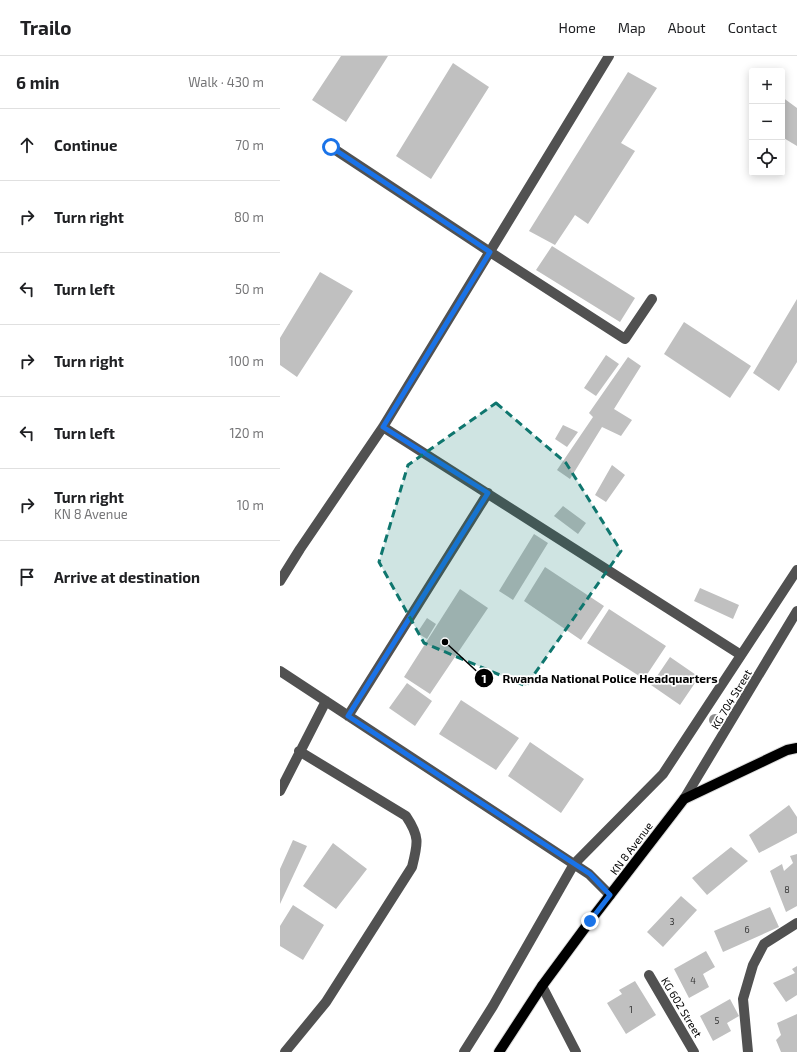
<!DOCTYPE html>
<meta charset="utf-8">
<style>
body{margin:0;font-family:"Exo 2",sans-serif;background:#f2f2f2;color:#202124}
.controls{position:absolute;right:12px;top:12px;display:grid;overflow:hidden;border-radius:4px;box-shadow:0 2px 10px #0003}
.controls button{width:36px;height:36px;display:grid;place-items:center;padding:0;border:0;border-bottom:1px solid #e0e0e0;background:#fff;color:#202124;font:20px sans-serif}
.stop{position:absolute;width:12px;height:12px;margin:-9px;border:3px solid #1a73e8;border-radius:50%;background:#fff}
.stop.end{background:#1a73e8;border-color:#fff;box-shadow:0 1px 4px #0008}
.list{margin:0;padding:0;list-style:none}
h2{display:flex;justify-content:space-between;align-items:center;height:52px;margin:0;padding:0 16px;font-size:17px}
h2 small{font-size:13px;font-weight:400;color:#757577}
.list li{display:grid;grid-template-columns:26px 1fr auto;gap:12px;align-items:center;box-sizing:border-box;height:72px;padding:0 16px;border-top:1px solid #e0e0e0}
.list b{display:block;font-size:15px;white-space:nowrap}
.list p{margin:0;font-size:13px;white-space:nowrap;color:#757577}
.list em{font-size:13px;font-style:normal;color:#757577}
.icon{flex:none;width:22px;height:22px;fill:none;stroke:currentColor;stroke-width:2;stroke-linecap:round;stroke-linejoin:round}
.map{position:relative;flex:none;width:517px;height:996px;overflow:hidden}
header{display:flex;align-items:center;gap:24px;box-sizing:border-box;height:56px;padding:0 20px;background:#fff;border-bottom:1px solid #e0e0e0}
header strong{font-size:19px}
nav{display:flex;gap:22px;margin-inline-start:auto;font-size:14px}
main{display:flex}
aside{flex:1;background:#fff}
.map>svg:first-child{display:block}
.building{fill:#c0c0c0}
.lines{fill:none;stroke-linecap:round;stroke-linejoin:round}
.major-casing{stroke:#dbdbdb;stroke-width:12}
.minor{stroke:#515151;stroke-width:10}
.major{stroke:#000;stroke-width:10}
.tree{fill:#8d8d8d}
.route{stroke:#1a73e8;stroke-width:5}
.marked{fill:#0f766e;fill-opacity:0.2;stroke:#0f766e;stroke-width:3;stroke-dasharray:8 5;stroke-linejoin:round}
.labels{text-anchor:middle;dominant-baseline:central;stroke-width:3.5;stroke-linejoin:round;paint-order:stroke}
.number-label{font-size:9px;fill:#303030}
.street-label{font-size:11px;fill:#000;stroke:#fff}
.leader{fill:none;stroke:#000;stroke-width:1.5}
.callout-dot{fill:#000;stroke:#fff;stroke-width:1.5}
.mark-label{font-size:12px;text-anchor:middle;font-weight:bold;fill:#fff}
.callout-label{font-size:12px;text-anchor:middle;font-weight:bold;fill:#000;stroke:#fff;stroke-width:3.5;stroke-linejoin:round;paint-order:stroke}
</style>
<header>
<strong>Trailo</strong>
<nav><a>Home</a><a>Map</a><a>About</a><a>Contact</a></nav>
</header>
<main>
<aside>
<h2>6 min<small>Walk · 430 m</small></h2>
<ul class="list">
<li><svg class="icon" aria-label="ahead" viewBox="0 0 24 24"><path d="M12 20V5M6 11l6-6 6 6"/></svg><div><b>Continue</b></div><em>70 m</em></li>
<li><svg class="icon" aria-label="right" viewBox="0 0 24 24"><path d="M7 20v-9h11M14 6l5 5-5 5"/></svg><div><b>Turn right</b></div><em>80 m</em></li>
<li><svg class="icon" aria-label="left" viewBox="0 0 24 24"><path d="M17 20v-9H6M10 6l-5 5 5 5"/></svg><div><b>Turn left</b></div><em>50 m</em></li>
<li><svg class="icon" aria-label="right" viewBox="0 0 24 24"><path d="M7 20v-9h11M14 6l5 5-5 5"/></svg><div><b>Turn right</b></div><em>100 m</em></li>
<li><svg class="icon" aria-label="left" viewBox="0 0 24 24"><path d="M17 20v-9H6M10 6l-5 5 5 5"/></svg><div><b>Turn left</b></div><em>120 m</em></li>
<li><svg class="icon" aria-label="right" viewBox="0 0 24 24"><path d="M7 20v-9h11M14 6l5 5-5 5"/></svg><div><b>Turn right</b><p>KN 8 Avenue</p></div><em>10 m</em></li>
<li><svg class="icon" aria-label="arrive" viewBox="0 0 24 24"><path d="M6 21V4h12l-3 4 3 4H6"/></svg><div><b>Arrive at destination</b></div></li>
</ul>
</aside>
<div class="map">
<svg width="517" height="996" viewBox="0 0 517 996">
<rect width="100%" height="100%" fill="#fff"/>
<!-- building -->
<path class="building" d="M61,0H108L66,66L32,44Z
M173,7L209,31L151,123L116,100Z
M348,16L377,32L341,87L355,95L308,168L295,159L275,189L249,175Z
M502,41L517,52V90L502,81Z
M272,190L355,242L340,266L256,214Z
M40,216L73,235L17,321L0,309V282Z
M517,243V306L499,335L473,317Z
M404,266L471,310L450,342L384,298Z
M326,299L339,308L316,340L304,332Z
M348,301L361,310L334,353L352,364L341,380L322,371L290,423L277,414L313,361L309,357Z
M283,369L298,376L287,391L275,383Z
M332,409L345,419L326,446L315,439Z
M283,450L306,467L298,478L274,460Z
M254,478L268,487L233,544L219,535Z
M265,511L324,550L301,584L244,545Z
M420,532L459,549L453,563L414,545Z
M180,533L208,552L150,638L124,621Z
M329,553L386,590L364,623L307,587Z
M147,562L156,568L147,583L137,577Z
M390,601L419,621L400,649L371,629Z
M127,627L152,645L135,670L109,652Z
M181,644L239,682L216,714L159,678Z
M250,686L304,723L281,757L228,720Z
M509,749L517,761V777L479,797L469,779Z
M13,784L27,790L0,848V813Z
M53,787L87,813L56,853L23,830Z
M451,791L468,805L427,839L412,822Z
M517,798V850L506,856L490,815L502,808L504,815L513,807L510,800Z
M401,840L417,854L383,891L367,876Z
M13,849L44,869L23,904L0,890V870Z
M490,851L499,871L443,896L434,875Z
M426,895L435,911L423,918L429,931L409,942L394,913Z
M517,910V939L506,946L493,927L515,917L512,913Z
M355,925L376,959L346,978L327,947L342,938L339,934Z
M450,943L459,960L447,967L451,975L433,985L420,960Z
M517,958V996H501L496,984L501,979L497,967Z"/>
<g class="lines">
<!-- major casing -->
<g class="major-casing">
<path id="major" d="M219,996L262,930L310,865L404,743L507,694L517,692"/>
</g>
<!-- minor -->
<path class="minor" d="M51,91L210,196L345,283L372,243
M103,371L461,599
M0,525L20,493L103,371L329,0
M0,615L309,818L330,839
M68,660L208,437
M0,735L46,645
M404,743L517,555
M369,919L414,996
M262,930L296,996
M5,996L46,946L132,811C138,787 140,781 126,760L19,695
M184,996L213,950L294,808L383,718L517,514
M468,996L463,943L473,909L484,888L517,867"/>
<!-- major -->
<use href="#major" class="major"/>
</g>
<!-- trees -->
<circle class="tree" cx="435" cy="664" r="6"/>
<g class="lines">
<!-- route -->
<path class="route" d="M51,91L210,196L103,371L208,437L68,660L310,818L330,839L310,865"/>
</g>
<!-- marked area -->
<path class="marked" d="M216,347L286,407L341,495L246,630L144,587L99,506L128,409Z"/>
<g class="labels">
<!-- number labels -->
<g class="number-label">
<text x="507" y="833">8</text>
<text x="392" y="865">3</text>
<text x="467" y="873">6</text>
<text x="413" y="924">4</text>
<text x="351" y="953">1</text>
<text x="437" y="964">5</text>
</g>
<!-- street labels -->
<g class="street-label">
<text transform="translate(451 643) rotate(-59)">KG 704 Street</text>
<text transform="translate(351 792) rotate(-53)">KN 8 Avenue</text>
<text transform="translate(402 951) rotate(59)">KG 602 Street</text>
</g>
</g>
<!-- callouts -->
<path class="leader" d="M165 586L204 622"/>
<g class="callout-dot">
<circle cx="165" cy="586" r="4"/>
<circle cx="204" cy="622" r="10"/>
</g>
<g class="mark-label">
<text x="204" y="627">1</text>
</g>
<g class="callout-label">
<text x="330" y="627">Rwanda National Police Headquarters</text>
</g>
</svg>
<div class="controls">
<button>+</button>
<button>−</button>
<button><svg class="icon" aria-label="locate" viewBox="0 0 24 24"><circle cx="12" cy="12" r="6"/><path d="M12 2v4M12 18v4M2 12h4M18 12h4"/></svg></button>
</div>
<div class="stop" style="left:51px;top:91px"></div>
<div class="stop end" style="left:310px;top:865px"></div>
</div>
</main>
